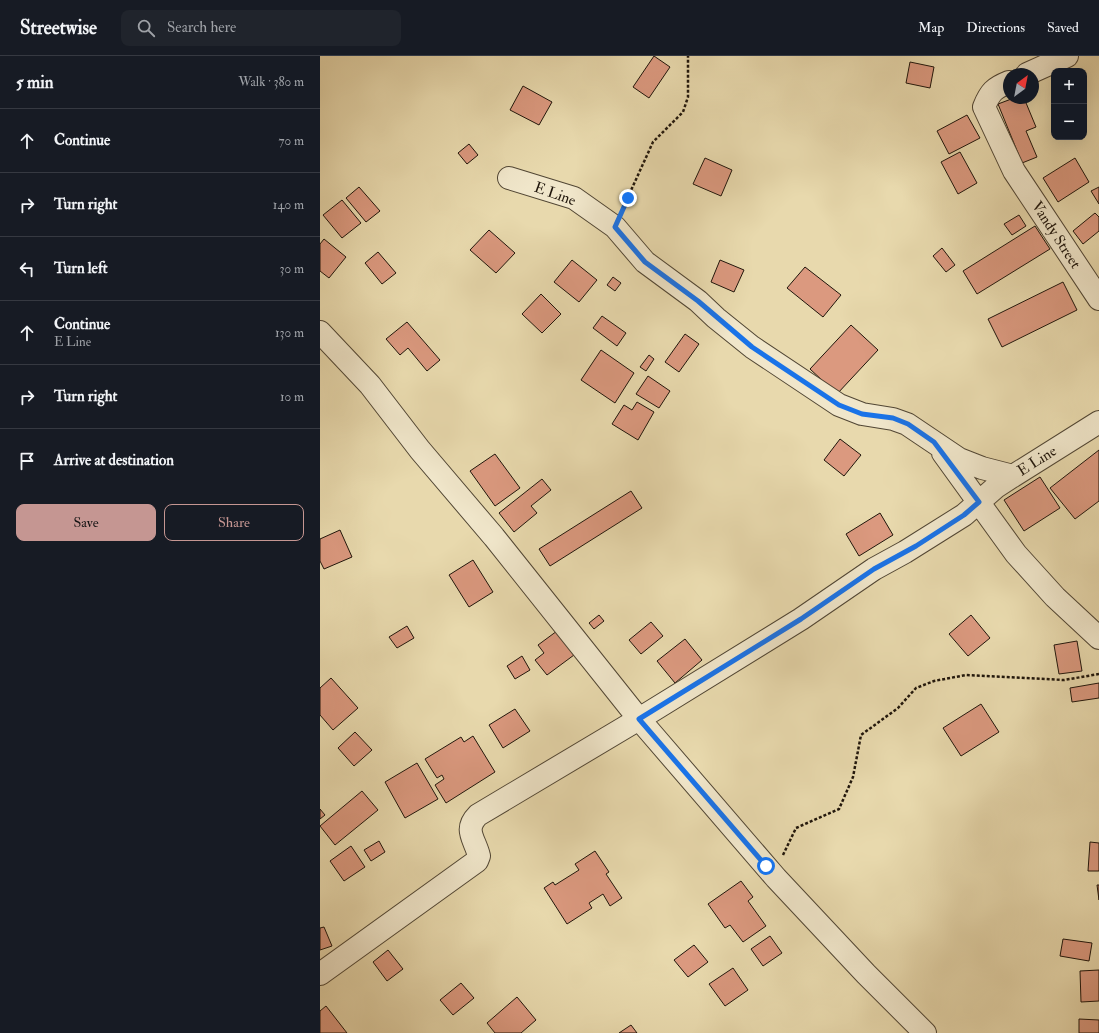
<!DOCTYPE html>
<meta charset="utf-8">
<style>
body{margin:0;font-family:"IM FELL Double Pica",serif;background:#20242c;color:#f1f3f6}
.controls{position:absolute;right:12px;top:12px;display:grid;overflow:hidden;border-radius:8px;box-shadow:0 4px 16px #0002}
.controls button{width:36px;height:36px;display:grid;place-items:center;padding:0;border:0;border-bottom:1px solid #363941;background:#171b24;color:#f1f3f6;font:20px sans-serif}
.compass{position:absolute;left:683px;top:12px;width:36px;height:36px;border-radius:50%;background:#171b24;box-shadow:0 4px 16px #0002;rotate:32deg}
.stop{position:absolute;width:12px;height:12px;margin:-9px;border:3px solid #1a73e8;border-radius:50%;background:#fff}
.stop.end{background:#1a73e8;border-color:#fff;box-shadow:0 1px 4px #0008}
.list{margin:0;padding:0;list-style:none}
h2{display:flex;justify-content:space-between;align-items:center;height:52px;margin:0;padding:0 16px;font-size:17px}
h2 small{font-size:13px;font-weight:400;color:#9ea1a6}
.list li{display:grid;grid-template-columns:26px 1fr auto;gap:12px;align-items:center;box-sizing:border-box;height:64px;padding:0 16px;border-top:1px solid #363941}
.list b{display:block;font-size:15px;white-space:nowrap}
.list p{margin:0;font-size:13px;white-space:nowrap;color:#9ea1a6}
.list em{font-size:13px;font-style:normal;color:#9ea1a6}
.actions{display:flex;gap:8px;padding:12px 16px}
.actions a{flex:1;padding:9px 0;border:1px solid #c59692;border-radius:8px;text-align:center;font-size:14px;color:#c59692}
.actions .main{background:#c59692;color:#111}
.icon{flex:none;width:22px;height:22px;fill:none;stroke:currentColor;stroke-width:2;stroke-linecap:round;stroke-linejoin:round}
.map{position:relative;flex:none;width:779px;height:977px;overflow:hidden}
header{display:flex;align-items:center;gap:24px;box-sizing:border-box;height:56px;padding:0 20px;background:#171b24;border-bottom:1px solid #363941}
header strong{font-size:19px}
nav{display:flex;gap:22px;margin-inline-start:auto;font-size:14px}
.search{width:280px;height:36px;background:#20242c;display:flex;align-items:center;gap:10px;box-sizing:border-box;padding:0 14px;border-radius:8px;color:#9ea1a6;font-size:15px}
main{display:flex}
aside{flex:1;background:#171b24}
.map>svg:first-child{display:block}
.building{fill:#db997f;stroke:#1f150b}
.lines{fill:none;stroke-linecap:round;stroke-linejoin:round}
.minor-casing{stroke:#514634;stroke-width:24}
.path{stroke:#1f150b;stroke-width:2.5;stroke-dasharray:3 2;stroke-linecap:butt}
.minor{stroke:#f0e6ca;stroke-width:22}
.route{stroke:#1a73e8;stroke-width:5}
.labels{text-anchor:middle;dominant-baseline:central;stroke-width:3.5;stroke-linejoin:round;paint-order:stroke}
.street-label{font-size:15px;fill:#1f150b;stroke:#f0e6ca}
</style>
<header>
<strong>Streetwise</strong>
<div class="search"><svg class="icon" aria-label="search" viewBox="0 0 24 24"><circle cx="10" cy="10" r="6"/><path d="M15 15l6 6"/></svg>Search here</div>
<nav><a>Map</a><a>Directions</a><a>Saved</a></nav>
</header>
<main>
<aside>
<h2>5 min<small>Walk · 380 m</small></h2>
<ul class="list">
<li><svg class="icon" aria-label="ahead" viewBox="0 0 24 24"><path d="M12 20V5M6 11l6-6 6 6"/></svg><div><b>Continue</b></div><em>70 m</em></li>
<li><svg class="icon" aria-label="right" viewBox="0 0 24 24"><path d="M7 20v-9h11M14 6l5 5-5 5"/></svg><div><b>Turn right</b></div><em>140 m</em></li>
<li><svg class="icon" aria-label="left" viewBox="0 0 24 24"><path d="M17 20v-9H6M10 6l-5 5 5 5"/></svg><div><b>Turn left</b></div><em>30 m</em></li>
<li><svg class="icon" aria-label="ahead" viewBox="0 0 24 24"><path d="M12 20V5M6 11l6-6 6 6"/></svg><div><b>Continue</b><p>E Line</p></div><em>130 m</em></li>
<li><svg class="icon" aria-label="right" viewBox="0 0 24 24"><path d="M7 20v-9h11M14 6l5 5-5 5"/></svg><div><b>Turn right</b></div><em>10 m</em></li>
<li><svg class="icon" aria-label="arrive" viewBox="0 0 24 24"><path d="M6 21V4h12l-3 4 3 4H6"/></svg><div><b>Arrive at destination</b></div></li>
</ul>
<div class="actions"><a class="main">Save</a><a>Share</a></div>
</aside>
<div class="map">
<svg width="779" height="977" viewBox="0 0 779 977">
<rect width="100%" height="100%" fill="#e8d9ad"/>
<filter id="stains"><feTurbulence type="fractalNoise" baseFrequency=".005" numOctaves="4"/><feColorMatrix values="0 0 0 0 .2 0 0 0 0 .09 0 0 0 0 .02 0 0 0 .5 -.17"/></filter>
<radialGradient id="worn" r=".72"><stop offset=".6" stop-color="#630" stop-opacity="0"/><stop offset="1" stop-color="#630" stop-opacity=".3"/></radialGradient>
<!-- building -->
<path class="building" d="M334,0L350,11L329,42L313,31Z
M590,6L614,11L610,32L586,27Z
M203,30L232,46L219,69L190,54Z
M694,42H704L716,71L706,75L717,101L702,107L678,48Z
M647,59L660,82L629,98L617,75Z
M149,88L158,99L147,108L138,97Z
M640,96L657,127L638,138L621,106Z
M385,102L412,114L401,140L373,128Z
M755,102L769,126L738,146L723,122Z
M39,131L60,155L46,166L26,142Z
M779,131V148L771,135Z
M22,144L41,167L22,182L3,159Z
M775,157L779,161V175L763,188L753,175Z
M699,159L706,170L692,179L684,168Z
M715,170L730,193L657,238L643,215Z
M169,174L195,197L176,217L150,194Z
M4,183L26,201L9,222L0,215V188Z
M622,192L635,209L626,216L613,200Z
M58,196L76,217L62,228L45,207Z
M252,204L277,224L259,246L234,226Z
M400,204L424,214L414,236L391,226Z
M485,211L521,239L503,261L467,232Z
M293,221L301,227L295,235L287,229Z
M743,226L757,254L682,291L668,263Z
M221,238L241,258L222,277L202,258Z
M282,260L306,277L297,290L273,272Z
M87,266L120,304L107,315L88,292L80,299L66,283Z
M531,269L558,294L517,338L490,313Z
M365,278L379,288L359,316L345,306Z
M281,294L314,317L295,347L261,324Z
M329,299L334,303L326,315L320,311Z
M328,320L350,335L339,352L316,338Z
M317,346L334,356L318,384L292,368L304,349L312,354Z
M520,383L541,399L524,420L504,404Z
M779,394V445L755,463L730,432Z
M175,398L200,432L175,450L150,415Z
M720,421L740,452L704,475L684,444Z
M222,423L231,434L211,450L217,457L194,476L179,457Z
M311,435L322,452L230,510L219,493Z
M560,457L573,479L539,500L526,478Z
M20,474L32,501L4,513L0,505V483Z
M153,504L173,536L149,551L129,519Z
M279,559L284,565L274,573L269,567Z
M651,559L670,582L648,600L629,578Z
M331,566L343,580L321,598L309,584Z
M87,570L94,582L77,592L69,581Z
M237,575L254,599L227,619L215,604L224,597L218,589Z
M365,583L382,604L355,627L337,605Z
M757,585L762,615L739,618L734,589Z
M202,600L210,614L195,623L187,610Z
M11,622L38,652L13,674L0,659V632Z
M779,627V642L752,646L750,632Z
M661,648L679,676L641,700L623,672Z
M195,653L210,675L183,692L169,669Z
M35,676L52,694L34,710L18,692Z
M153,680L175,716L126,747L115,729L124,723L122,719L117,722L105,703L141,681L144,686Z
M97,707L118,743L85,762L65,726Z
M42,735L58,754L15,789L0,770Z
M0,753L5,759L0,763Z
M59,785L65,796L51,805L44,794Z
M770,786L779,787V815H768Z
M31,790L45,811L24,825L10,805Z
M275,795L289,816L286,818L302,842L290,850L283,838L269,847L272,852L247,868L224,832L233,826L235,829L259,814L255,808Z
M421,825L433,841L428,845L446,870L423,886L410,869L405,872L388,848Z
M777,829H779V844Z
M4,871L12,890L0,894V872Z
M450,880L462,897L443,910L431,893Z
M743,883L772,887L769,905L740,900Z
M374,889L388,906L368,921L354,904Z
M68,894L83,913L67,925L53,906Z
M413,912L428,934L405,950L389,928Z
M779,914V945L761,946L760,915Z
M141,927L154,942L133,959L120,944Z
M197,941L216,964L201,977H175L167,967Z
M6,950L27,977H0V955Z
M759,963L779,964V977H759Z
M311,969L317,977H299Z"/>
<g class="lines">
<!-- minor casing -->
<g class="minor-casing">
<path id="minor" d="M707,18L747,0
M689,26C674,32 670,36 664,51L694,115L779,243
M189,122L254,142L295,171L325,206L378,245L396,262L432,291L519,349L542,358L573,363L587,368L639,403L662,412L693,420L779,366
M0,276L50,329L100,394L174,481L319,663L456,822L546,918L605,977
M623,397L696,498L735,541L779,582
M0,918L157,805L159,800C155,783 143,774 158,759L319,663L481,563L554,513L585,496L644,459L676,431L693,420"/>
</g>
<!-- path -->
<path class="path" d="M303,152L333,86L363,56L368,41V0
M463,799L476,772L519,753L533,721L541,679L578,652L596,632L614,625L646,619L744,624L779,618"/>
<!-- minor -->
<use href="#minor" class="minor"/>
</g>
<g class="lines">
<!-- route -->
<path class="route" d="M308,142L295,171L325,206L378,245L432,291L519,349L542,358L573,362L588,368L614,386L659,446L644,459L596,490L554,513L481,563L319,663L446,810"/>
</g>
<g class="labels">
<!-- street labels -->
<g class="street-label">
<text transform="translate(235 138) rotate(20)">E Line</text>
<text transform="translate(736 179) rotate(57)">Vandy Street</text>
<text transform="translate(717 405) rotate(-32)">E Line</text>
</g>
</g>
<rect width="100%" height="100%" filter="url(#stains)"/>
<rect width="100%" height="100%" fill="url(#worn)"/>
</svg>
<div class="controls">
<button>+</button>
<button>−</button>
</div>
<svg class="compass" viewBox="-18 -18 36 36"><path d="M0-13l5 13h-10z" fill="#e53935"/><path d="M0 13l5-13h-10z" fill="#9ea1a6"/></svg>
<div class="stop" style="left:446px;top:810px"></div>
<div class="stop end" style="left:308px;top:142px"></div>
</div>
</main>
